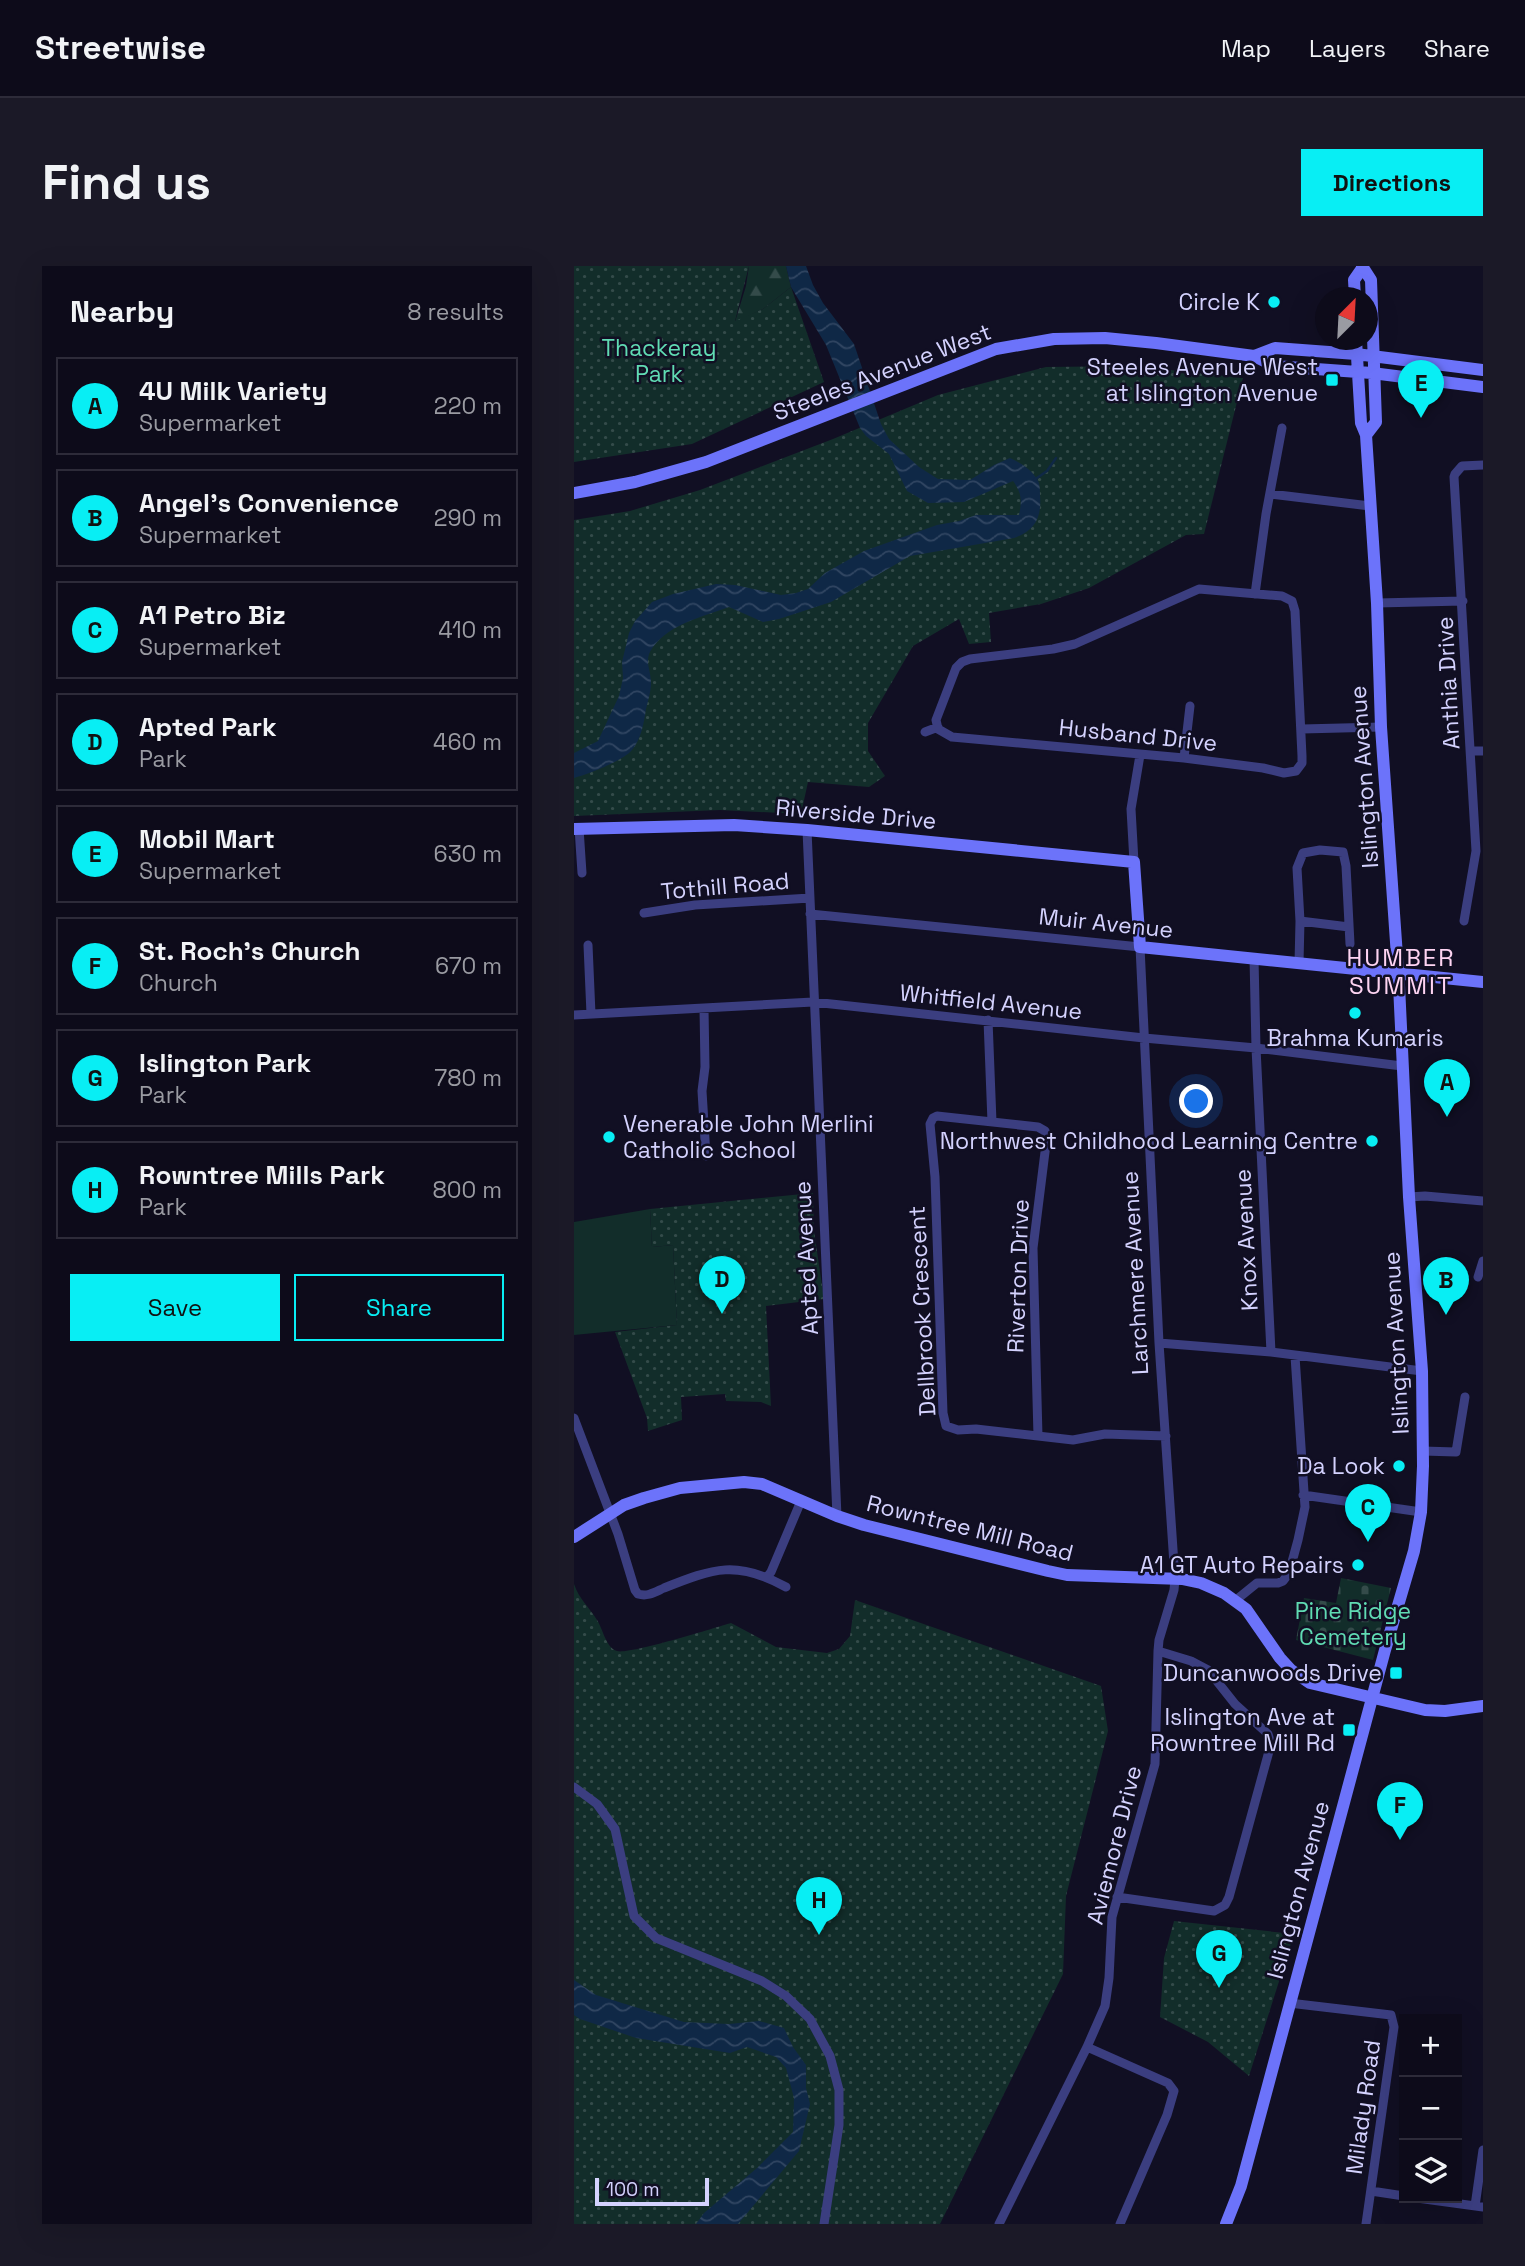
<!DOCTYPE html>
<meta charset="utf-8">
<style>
body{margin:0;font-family:"Space Grotesk",sans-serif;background:#1b1927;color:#f1f3f6}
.controls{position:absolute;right:21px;bottom:21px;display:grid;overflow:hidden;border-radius:0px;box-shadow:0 7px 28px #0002}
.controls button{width:63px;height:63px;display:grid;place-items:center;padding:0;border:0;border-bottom:2px solid #2d2b39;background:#0d0b1a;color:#f1f3f6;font:35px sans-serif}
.compass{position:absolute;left:741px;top:21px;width:63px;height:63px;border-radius:50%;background:#0d0b1a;box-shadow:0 7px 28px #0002;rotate:24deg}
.scale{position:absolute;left:21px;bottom:18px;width:114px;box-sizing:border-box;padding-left:7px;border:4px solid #d4d2fe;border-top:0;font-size:19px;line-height:24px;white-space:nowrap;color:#d4d2fe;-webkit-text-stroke:5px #110f23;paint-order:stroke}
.you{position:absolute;left:623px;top:836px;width:24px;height:24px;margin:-18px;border:5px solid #fff;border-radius:50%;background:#1a73e8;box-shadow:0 0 0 10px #1a73e833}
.badge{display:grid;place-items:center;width:46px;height:46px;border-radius:50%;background:#08eef4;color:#111;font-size:23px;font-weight:700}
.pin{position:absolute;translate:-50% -58px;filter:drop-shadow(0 2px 4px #0008)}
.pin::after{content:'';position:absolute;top:37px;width:24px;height:21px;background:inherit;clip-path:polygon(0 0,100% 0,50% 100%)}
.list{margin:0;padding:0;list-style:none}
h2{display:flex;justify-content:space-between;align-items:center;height:91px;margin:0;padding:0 28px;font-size:30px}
h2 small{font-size:23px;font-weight:400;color:#9a9ba2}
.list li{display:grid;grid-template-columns:46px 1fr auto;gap:21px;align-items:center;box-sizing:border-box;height:98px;margin:0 14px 14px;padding:0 14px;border:2px solid #2d2b39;border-radius:0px}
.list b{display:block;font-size:26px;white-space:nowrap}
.list p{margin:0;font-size:23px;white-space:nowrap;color:#9a9ba2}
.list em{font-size:23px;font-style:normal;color:#9a9ba2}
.actions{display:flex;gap:14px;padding:21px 28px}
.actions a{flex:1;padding:16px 0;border:2px solid #08eef4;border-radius:0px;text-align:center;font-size:24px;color:#08eef4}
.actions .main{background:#08eef4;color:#111}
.icon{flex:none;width:38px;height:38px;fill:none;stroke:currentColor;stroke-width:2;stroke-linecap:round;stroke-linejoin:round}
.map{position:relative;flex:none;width:909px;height:1958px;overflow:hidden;border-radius:0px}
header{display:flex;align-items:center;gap:42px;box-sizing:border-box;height:98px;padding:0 35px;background:#0d0b1a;border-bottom:2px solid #2d2b39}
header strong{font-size:33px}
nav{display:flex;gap:38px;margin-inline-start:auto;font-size:24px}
.intro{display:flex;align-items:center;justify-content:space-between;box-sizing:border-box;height:168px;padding:0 42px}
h1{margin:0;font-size:49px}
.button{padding:18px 32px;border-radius:0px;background:#08eef4;color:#111;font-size:24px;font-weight:700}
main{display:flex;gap:42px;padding:0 42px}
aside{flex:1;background:#0d0b1a;border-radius:0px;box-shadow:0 7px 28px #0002}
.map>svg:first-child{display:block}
.grass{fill:#122d2a}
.forest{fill:url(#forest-firs)}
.cemetery{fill:url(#cemetery-stones)}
.park{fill:url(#park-dots)}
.water{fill:url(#water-waves)}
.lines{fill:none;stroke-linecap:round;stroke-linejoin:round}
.stream{stroke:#0f2846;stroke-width:2.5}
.street{stroke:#3b3e80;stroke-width:9}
.secondary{stroke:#6c73fa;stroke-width:12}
.poi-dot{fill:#08eef4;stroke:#110f23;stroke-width:2.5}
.labels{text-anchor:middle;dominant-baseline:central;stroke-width:5;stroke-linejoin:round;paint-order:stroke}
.poi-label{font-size:23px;fill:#d4d2fe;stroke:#110f23;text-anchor:end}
.park-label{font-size:23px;fill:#60dbb3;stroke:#110f23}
.street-label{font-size:23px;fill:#d4d2fe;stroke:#110f23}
.neighbourhood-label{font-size:24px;letter-spacing:2px;fill:#fed4f2;stroke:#110f23}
</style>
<header>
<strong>Streetwise</strong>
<nav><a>Map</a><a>Layers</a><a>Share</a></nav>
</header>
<div class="intro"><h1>Find us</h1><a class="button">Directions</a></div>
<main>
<aside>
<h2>Nearby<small>8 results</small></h2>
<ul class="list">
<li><span class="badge">A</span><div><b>4U Milk Variety</b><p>Supermarket</p></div><em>220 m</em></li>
<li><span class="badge">B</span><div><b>Angel's Convenience</b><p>Supermarket</p></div><em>290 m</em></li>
<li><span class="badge">C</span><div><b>A1 Petro Biz</b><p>Supermarket</p></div><em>410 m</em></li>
<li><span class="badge">D</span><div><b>Apted Park</b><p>Park</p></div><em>460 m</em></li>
<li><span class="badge">E</span><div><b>Mobil Mart</b><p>Supermarket</p></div><em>630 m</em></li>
<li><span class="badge">F</span><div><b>St. Roch's Church</b><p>Church</p></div><em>670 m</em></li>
<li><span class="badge">G</span><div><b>Islington Park</b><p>Park</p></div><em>780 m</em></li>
<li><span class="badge">H</span><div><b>Rowntree Mills Park</b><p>Park</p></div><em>800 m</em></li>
</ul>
<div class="actions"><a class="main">Save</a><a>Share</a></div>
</aside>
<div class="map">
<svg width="909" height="1958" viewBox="0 0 909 1958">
<defs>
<pattern id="forest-firs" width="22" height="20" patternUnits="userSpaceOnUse" patternTransform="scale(1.75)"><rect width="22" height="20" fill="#122d2a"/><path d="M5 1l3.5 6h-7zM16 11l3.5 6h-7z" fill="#344b4a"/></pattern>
<pattern id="cemetery-stones" width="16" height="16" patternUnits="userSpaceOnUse" patternTransform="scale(1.75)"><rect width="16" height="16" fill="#122d2a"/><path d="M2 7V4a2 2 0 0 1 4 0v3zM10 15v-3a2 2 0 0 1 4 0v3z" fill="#344b4a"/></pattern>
<pattern id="park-dots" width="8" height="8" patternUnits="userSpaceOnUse" patternTransform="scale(1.75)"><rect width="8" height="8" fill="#122d2a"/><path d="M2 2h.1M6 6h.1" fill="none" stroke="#344b4a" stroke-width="1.8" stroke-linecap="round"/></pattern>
<pattern id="water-waves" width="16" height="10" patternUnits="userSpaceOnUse" patternTransform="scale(1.75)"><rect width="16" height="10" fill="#0f2846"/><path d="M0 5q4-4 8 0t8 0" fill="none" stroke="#314662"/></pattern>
</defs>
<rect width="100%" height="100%" fill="#110f23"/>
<!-- grass -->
<path class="grass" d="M76,943L78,981L99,979L103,1059L0,1069V956Z"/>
<!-- forest -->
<path class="forest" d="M175,0H212L217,21L189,43L161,56L172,20Z"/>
<!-- cemetery -->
<path class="cemetery" d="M767,1312L817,1322L799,1394L722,1374L730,1332L762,1337Z"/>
<!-- park -->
<path class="park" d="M0,0H175L161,55L189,43L217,21L250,116L118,178L0,196Z
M560,100L669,112L630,268L612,269L515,322L467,338L415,347L417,376L395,378L385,353L339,380L294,457V485L311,510L295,521L234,516L227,548L146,544L0,550V254L56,245L126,224L259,173L364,129L472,101Z
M239,927L240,965L250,1033L192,1040L197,1140L187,1136L152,1135L151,1128L107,1131L108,1154L74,1165L73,1152L41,1066L103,1059L99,979L78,981L76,943Z
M0,1318C5,1333 15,1341 23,1354C29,1363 32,1382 43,1385C54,1389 140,1362 157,1357L202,1381L253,1387L265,1383L276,1370L281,1334L527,1420L534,1465L492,1630L489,1708L366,1958H0Z
M600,1655L720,1668L675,1810L634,1776L586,1751L590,1692Z"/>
<!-- water -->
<path class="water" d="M212,0H232L239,19L249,37L280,78L307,158L315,173L345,201L364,213L396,214L420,199L436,192C447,197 457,203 463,213C466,217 466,224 466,229C468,251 461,265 440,272L336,290L257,336L205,353L189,356L155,341C129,351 97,357 79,381C69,394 77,403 77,417C77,425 74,435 72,443C70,457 67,473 58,484C49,495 14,508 0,512V487L24,475L45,430L49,412L48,396L55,367L61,355L78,336L99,328L142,318L161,319L207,329L222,327L234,323L251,307L290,285L363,259L385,255L402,249H445C448,235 448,227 439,215L390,236L354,237L333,225L315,188L292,170L286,162L252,79L217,21Z
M0,1714L22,1729L110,1756L155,1758L185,1755L210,1762L219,1781L232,1799V1822L236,1838L225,1885L164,1958H122L130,1947L183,1902L219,1866L220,1832L212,1802L202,1791L173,1781L156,1787L62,1772L6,1753L0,1749Z"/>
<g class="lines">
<!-- stream -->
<path class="stream" d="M460,214L473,205L482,192"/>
<!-- street -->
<path class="street" d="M696,228L796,240
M625,323L708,330L718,335L721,345L728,490V497L722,505L710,507L689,502L610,492L378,471L364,463L362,454L382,402L388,396L396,393L479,383L501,378Z
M681,328L692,248L708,162
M803,337L889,335
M728,463L807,461
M351,466L364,461
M897,485H909
M610,492L616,440
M5,562L8,607
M233,564L263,1250
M560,596L557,543L566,489
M70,647L121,639L236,632
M236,648L566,681L585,1077L601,1313L600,1324L585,1374L584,1385L581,1498L538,1651L535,1712L531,1740L513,1781L425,1958
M726,655L775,661
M890,655L902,585L880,211L881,208L888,200L909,199
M14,679L17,748
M680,692L682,782L697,1086
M725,697L726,655L723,602L729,587L746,584L769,586L772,600L776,678
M130,742L131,801L128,825L132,890
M0,749L239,736L570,772L682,782L828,800
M414,754L418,856
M835,931L851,930L909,935
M904,1011L909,995
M585,1077L697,1086L848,1105
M0,1152L44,1268L61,1324L64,1328C74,1331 81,1326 90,1322C140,1302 163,1294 212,1321
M464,1170L459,982L473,870L471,865L464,861L363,850L359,852L356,858L361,911L369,1147L372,1160L384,1164L402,1163L499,1174L531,1168L592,1170
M849,1185L882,1186L891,1131
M729,1229L847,1246
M193,1311L197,1306L227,1235
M662,1334L683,1317H704L709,1315L715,1307L724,1274L731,1241L721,1090
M0,1521L23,1538L41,1563L60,1650L82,1672L188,1715L212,1730L236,1753L256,1790L265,1824V1859L250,1958
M543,1631L640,1645L651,1639L655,1631L697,1478L694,1468L661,1438L634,1404L617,1395L584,1385
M715,1737L817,1749L820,1761L792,1958
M513,1781L594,1817L600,1825L593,1849L546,1958
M797,1925L830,1930
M843,1932L909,1941
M901,1940L909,1884"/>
<!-- secondary -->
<path class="secondary" d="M788,0L797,14L802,156L792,169
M781,32L780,14L789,1
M680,90L701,82L782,88L909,104
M0,227L61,216L132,196L422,83L480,73L531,72L582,77L680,90L700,100L798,107L909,121
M0,563L160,559L233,564L560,596L566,681L909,716
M0,1271L50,1239L70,1232L106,1222L170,1216L188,1218L263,1250L290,1259L474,1305L493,1309L608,1313L627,1317L650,1327L672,1343L706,1392L717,1404L736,1417L851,1444L871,1445L909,1440
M652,1958L667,1920L811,1384L840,1285L847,1246L849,1200L848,1105L835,931L825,719L807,461L803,337L792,169L787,157L782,74"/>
</g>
<!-- markers -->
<g class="poi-dot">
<circle cx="700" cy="36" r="7"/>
<rect x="751" y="107" width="14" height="14" rx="3.5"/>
<circle cx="781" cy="747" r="7"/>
<circle cx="35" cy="871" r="7"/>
<circle cx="798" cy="875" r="7"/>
<circle cx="825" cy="1200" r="7"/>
<circle cx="784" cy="1299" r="7"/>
<rect x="815" y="1400" width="14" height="14" rx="3.5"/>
<rect x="768" y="1457" width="14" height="14" rx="3.5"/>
</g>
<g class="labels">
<!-- poi labels -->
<g class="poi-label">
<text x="686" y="36">Circle K</text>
<text x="744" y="101">Steeles Avenue West<tspan x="744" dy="26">at Islington Avenue</tspan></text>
<text x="781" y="772" text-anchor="middle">Brahma Kumaris</text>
<text x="49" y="858" text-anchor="start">Venerable John Merlini<tspan x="49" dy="26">Catholic School</tspan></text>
<text x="784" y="875">Northwest Childhood Learning Centre</text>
<text x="811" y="1200">Da Look</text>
<text x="770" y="1299">A1 GT Auto Repairs</text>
<text x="808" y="1407">Duncanwoods Drive</text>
<text x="761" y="1451">Islington Ave at<tspan x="761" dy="26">Rowntree Mill Rd</tspan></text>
</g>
<!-- park labels -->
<g class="park-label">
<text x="85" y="82">Thackeray<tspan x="85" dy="26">Park</tspan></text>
<text x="779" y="1345">Pine Ridge<tspan x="779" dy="26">Cemetery</tspan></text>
</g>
<!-- street labels -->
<g class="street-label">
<text transform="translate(308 106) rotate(-21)">Steeles Avenue West</text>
<text transform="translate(874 417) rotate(-93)">Anthia Drive</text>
<text transform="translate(564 469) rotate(6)">Husband Drive</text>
<text transform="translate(790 511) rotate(-94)">Islington Avenue</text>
<text transform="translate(282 548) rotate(5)">Riverside Drive</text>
<text transform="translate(151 620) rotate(-5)">Tothill Road</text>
<text transform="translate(532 657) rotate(6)">Muir Avenue</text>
<text transform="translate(417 736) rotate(6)">Whitfield Avenue</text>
<text transform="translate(672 974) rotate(-93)">Knox Avenue</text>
<text transform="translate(232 992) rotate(-93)">Apted Avenue</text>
<text transform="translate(561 1007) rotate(-93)">Larchmere Avenue</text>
<text transform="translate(444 1010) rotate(-88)">Riverton Drive</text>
<text transform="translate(348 1045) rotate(-93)">Dellbrook Crescent</text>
<text transform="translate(822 1077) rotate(-93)">Islington Avenue</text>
<text transform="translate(396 1262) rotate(14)">Rowntree Mill Road</text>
<text transform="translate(540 1579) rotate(-76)">Aviemore Drive</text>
<text transform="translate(724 1624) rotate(-75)">Islington Avenue</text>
<text transform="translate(789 1841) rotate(-82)">Milady Road</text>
</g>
<!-- neighbourhood labels -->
<g class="neighbourhood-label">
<text x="827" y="691">HUMBER<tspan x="827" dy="28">SUMMIT</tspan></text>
</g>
</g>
</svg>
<div class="controls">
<button>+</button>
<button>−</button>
<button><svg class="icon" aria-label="layers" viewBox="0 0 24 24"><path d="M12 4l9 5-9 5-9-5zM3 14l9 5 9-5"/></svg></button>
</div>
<svg class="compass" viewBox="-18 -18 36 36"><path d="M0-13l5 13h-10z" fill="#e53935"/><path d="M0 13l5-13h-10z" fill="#9a9ba2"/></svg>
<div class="scale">100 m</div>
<div class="you"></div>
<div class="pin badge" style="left:873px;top:851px">A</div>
<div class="pin badge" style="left:872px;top:1049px">B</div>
<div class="pin badge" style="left:794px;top:1276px">C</div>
<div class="pin badge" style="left:148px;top:1048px">D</div>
<div class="pin badge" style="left:847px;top:152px">E</div>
<div class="pin badge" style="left:826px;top:1574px">F</div>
<div class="pin badge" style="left:645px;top:1722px">G</div>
<div class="pin badge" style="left:245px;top:1669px">H</div>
</div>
</main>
